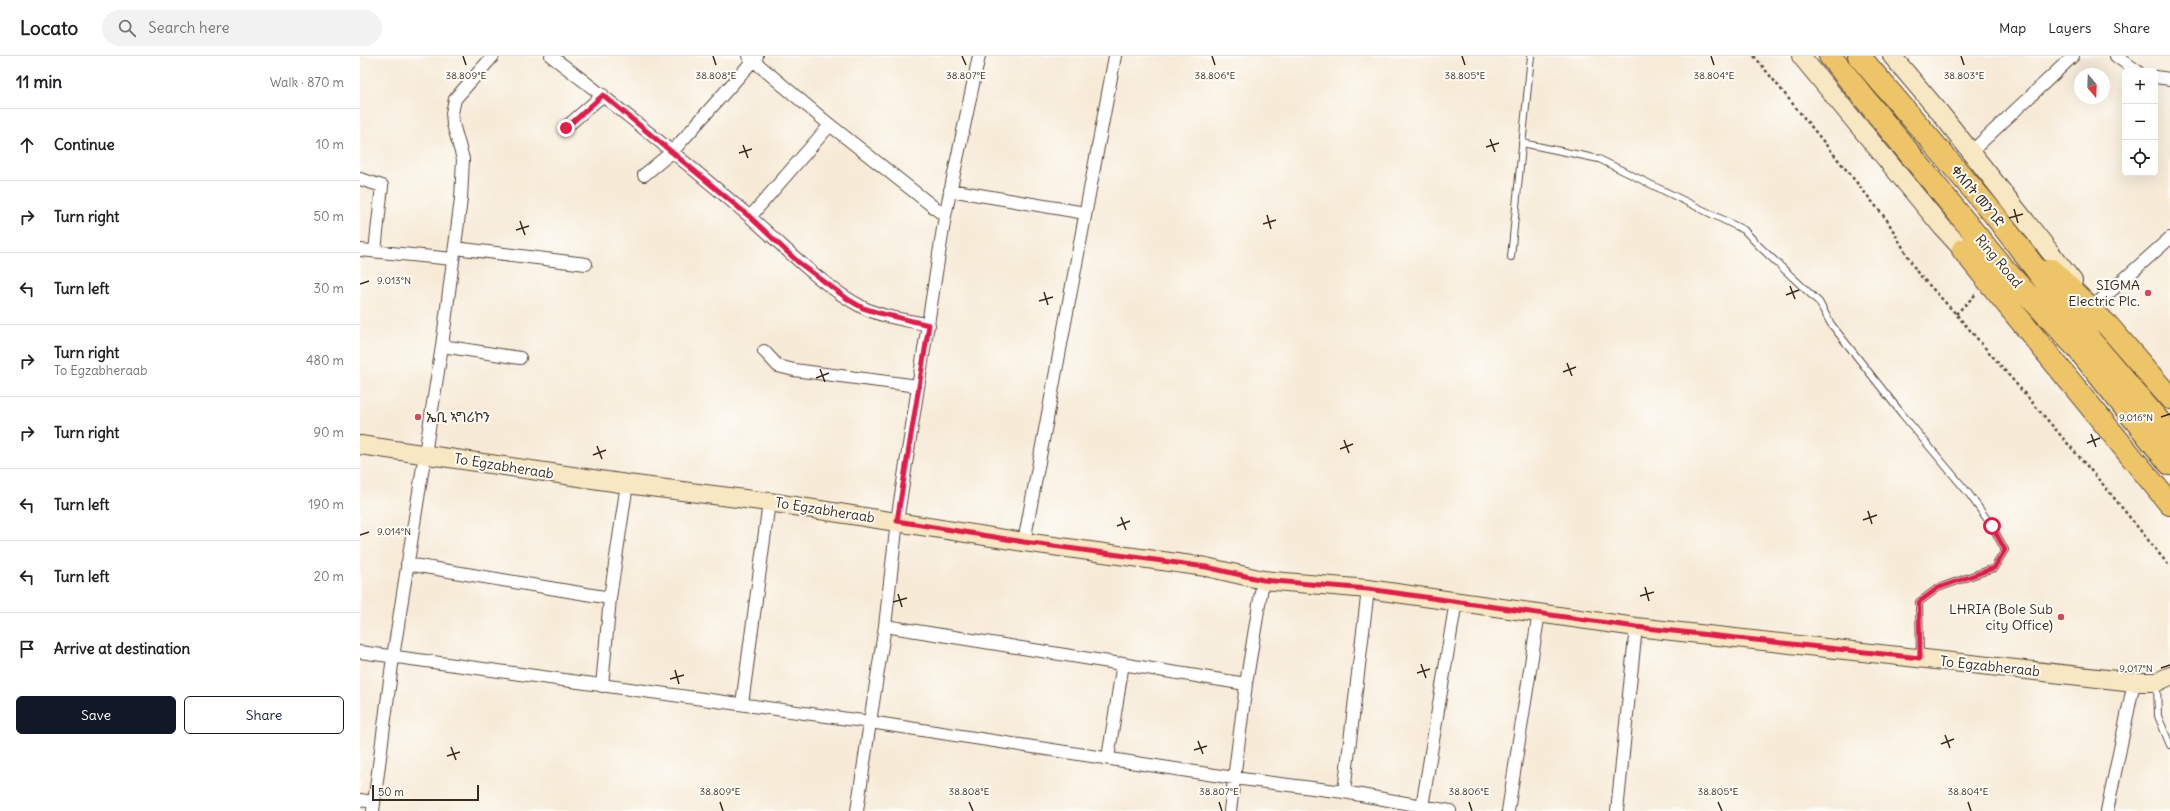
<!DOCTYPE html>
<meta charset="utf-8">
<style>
body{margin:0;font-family:Delius,"Noto Sans Ethiopic",sans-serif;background:#f2f2f2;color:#202124}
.controls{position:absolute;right:12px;top:12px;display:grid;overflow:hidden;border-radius:6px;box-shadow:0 4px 16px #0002}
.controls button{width:36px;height:36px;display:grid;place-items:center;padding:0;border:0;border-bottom:1px solid #e0e0e0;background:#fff;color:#202124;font:20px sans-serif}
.compass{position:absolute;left:1714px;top:12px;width:36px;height:36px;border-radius:50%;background:#fff;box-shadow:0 4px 16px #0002;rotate:161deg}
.scale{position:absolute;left:12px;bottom:10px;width:107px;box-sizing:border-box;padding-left:4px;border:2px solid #3b2a1e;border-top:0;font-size:11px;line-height:14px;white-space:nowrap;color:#3b2a1e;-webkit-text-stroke:3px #fdfcf7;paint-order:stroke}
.stop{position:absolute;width:12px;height:12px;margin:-9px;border:3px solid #e11d48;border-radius:50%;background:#fff}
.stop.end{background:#e11d48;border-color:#fff;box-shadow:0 1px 4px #0008}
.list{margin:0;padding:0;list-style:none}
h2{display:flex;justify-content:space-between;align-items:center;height:52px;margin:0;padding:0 16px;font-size:17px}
h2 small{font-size:13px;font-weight:400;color:#757577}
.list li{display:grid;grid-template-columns:26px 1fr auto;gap:12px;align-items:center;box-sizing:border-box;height:72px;padding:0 16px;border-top:1px solid #e0e0e0}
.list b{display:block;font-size:15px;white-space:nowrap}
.list p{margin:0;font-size:13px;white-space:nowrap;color:#757577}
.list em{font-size:13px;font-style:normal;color:#757577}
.actions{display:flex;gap:8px;padding:12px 16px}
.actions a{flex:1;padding:9px 0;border:1px solid #111827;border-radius:6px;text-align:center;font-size:14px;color:#111827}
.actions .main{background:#111827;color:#fff}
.icon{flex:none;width:22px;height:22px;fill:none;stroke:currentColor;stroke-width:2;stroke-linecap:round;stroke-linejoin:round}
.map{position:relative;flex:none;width:1810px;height:755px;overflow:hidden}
header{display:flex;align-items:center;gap:24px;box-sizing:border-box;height:56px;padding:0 20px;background:#fff;border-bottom:1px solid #e0e0e0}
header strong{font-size:19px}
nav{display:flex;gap:22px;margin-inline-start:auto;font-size:14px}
.search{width:280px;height:36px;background:#f2f2f2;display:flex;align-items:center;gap:10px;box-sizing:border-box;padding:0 14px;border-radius:22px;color:#757577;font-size:15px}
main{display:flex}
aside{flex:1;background:#fff}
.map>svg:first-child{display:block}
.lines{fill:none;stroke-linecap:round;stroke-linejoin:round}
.lane-casing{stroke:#57473a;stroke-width:8}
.street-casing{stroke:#57473a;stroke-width:14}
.secondary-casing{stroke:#57473a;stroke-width:20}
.highway-casing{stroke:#57473a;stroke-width:24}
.path{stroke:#57473a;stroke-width:2.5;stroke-dasharray:3 3;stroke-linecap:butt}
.lane{stroke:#fff;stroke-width:6}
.street{stroke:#fff;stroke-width:12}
.secondary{stroke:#f8e7c3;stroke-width:18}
.highway{stroke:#eec469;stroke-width:22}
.route{stroke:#e11d48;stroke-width:5}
.ticks{fill:none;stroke:#3b2a1e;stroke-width:1.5}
.poi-dot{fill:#d1495b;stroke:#fdfcf7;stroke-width:1.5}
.labels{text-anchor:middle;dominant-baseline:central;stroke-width:4;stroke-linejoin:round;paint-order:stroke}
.street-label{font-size:14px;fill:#3b2a1e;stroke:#fdfcf7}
.poi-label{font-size:14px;fill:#3b2a1e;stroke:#fdfcf7;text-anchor:end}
.ticks-label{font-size:10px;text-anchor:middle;fill:#3b2a1e;stroke:#fdfcf7;stroke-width:4;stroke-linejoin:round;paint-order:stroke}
</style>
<header>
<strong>Locato</strong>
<div class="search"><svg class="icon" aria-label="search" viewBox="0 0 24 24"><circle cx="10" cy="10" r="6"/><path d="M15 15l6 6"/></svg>Search here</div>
<nav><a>Map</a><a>Layers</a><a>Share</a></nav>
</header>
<main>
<aside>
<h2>11 min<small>Walk · 870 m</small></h2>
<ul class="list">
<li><svg class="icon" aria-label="ahead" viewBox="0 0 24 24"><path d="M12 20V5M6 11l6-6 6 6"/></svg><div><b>Continue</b></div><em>10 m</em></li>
<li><svg class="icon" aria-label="right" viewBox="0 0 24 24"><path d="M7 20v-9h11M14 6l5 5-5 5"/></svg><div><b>Turn right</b></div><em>50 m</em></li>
<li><svg class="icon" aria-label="left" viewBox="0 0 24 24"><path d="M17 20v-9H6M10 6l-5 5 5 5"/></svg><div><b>Turn left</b></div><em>30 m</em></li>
<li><svg class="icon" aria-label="right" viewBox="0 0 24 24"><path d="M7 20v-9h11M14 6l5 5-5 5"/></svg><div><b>Turn right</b><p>To Egzabheraab</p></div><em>480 m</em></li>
<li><svg class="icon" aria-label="right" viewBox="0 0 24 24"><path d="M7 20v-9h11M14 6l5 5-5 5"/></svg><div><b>Turn right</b></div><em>90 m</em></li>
<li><svg class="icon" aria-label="left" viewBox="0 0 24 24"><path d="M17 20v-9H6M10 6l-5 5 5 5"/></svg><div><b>Turn left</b></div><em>190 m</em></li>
<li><svg class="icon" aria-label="left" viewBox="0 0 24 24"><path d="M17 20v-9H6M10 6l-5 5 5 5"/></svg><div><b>Turn left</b></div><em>20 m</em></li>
<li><svg class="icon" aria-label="arrive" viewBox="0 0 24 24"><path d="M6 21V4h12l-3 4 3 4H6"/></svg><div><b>Arrive at destination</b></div></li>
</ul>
<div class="actions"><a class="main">Save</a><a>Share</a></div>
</aside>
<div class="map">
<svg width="1810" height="755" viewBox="0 0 1810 755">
<rect width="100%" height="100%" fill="#fdfcf7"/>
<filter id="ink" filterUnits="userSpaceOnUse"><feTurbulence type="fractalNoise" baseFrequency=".025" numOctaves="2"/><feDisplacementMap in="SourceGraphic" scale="8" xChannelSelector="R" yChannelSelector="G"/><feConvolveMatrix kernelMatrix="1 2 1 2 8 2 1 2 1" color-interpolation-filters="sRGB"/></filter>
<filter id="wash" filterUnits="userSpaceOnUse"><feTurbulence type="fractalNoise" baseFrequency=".012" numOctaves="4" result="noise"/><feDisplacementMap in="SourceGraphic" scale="16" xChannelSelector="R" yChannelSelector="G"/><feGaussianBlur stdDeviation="0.9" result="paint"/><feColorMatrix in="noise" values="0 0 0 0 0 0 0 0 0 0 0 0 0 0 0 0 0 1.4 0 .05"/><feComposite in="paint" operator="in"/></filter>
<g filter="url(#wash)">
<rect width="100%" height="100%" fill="#f7ebd8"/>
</g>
<g filter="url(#ink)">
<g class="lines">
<!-- lane casing -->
<g class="lane-casing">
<path id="lane" d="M1162,87L1239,103L1384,174L1400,191L1459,246L1471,268L1542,358L1609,438L1632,470L1645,494L1634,512L1578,532L1559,546L1560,601
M1151,201L1171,0
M1797,628L1798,660L1810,689"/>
</g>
<!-- street casing -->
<g class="street-casing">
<path id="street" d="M191,0C259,51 324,105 389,160C425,191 459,228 502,251C521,261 547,264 569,269
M388,0L470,69L585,160
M1756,0L1777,15
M1795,21L1810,23
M205,72L243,39
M1611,96L1713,0
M284,119L312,96L397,0
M0,123L22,130L15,195
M590,134L725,157
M390,161L470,69
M95,192L226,208
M0,194L93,203
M1733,251L1810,182
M82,290L160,302
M404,295L418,310L434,314L558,330
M664,486L755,0
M47,508L250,542
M525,570L886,628
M0,596L510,666L525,570L537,465L585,160L619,0
M242,630L250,542L267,428
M382,648L409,446
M748,702L763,607
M984,736L1008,533
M0,744L14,746
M1062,751L1096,545
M13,755L33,601L82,290L101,143L103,103L93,68L92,57L95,43L133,0
M497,755L510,666L874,722L984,736L1090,755
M870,755L886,628L903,524
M1148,755L1179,556
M1257,755L1276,571
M1747,755L1774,626"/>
</g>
<!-- secondary casing -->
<g class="secondary-casing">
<path id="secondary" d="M1441,0L1582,171L1603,194
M1532,0L1581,58L1713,225
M0,389L267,428L409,446L664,486L846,511L903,524L1008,533L1276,571L1774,626H1797L1810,620"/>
</g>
<!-- highway casing -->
<g class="highway-casing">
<path id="highway" d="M1470,0L1643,212L1718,293L1810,408
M1499,0L1633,157L1731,285L1810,378
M1603,194L1810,448
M1691,214L1749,271L1810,342"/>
</g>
<!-- path -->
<path class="path" d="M1394,0L1527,164L1557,216L1596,258L1746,432L1810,511
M1596,258L1617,237"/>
<!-- lane -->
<use href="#lane" class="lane"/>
<!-- street -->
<use href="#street" class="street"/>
<!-- secondary -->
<use href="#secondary" class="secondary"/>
<!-- highway -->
<use href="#highway" class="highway"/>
</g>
</g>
<g class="lines" filter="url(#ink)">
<!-- route -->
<path class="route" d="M206,72L243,39L390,161L438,206L489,244L503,252L519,257L569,269L537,465L664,486L846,511L903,524L1008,533L1276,571L1560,602L1559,546L1578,532L1634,512L1645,494L1632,470"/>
</g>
<!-- ticks -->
<path class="ticks" d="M103,0L106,9M353,0L356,9M602,0L606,9M852,0L855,9M1102,0L1105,9M1351,0L1354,9M1601,0L1604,9M1130,83L1135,96M383,89L388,102M1126,91L1139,87M379,97L392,93M1654,153L1658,167M907,159L911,173M1649,162L1663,158M160,165L165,179M903,168L916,164M156,174L169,170M0,228L9,225M1430,230L1435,243M684,236L688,249M1426,239L1439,234M679,245L693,241M1207,307L1212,320M460,313L465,326M1203,316L1216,311M456,322L469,317M1801,361L1810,358M1731,378L1736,391M984,384L989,397M1727,387L1740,382M237,390L242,403M980,393L993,388M233,399L246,394M1508,455L1512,468M761,461L766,474M1503,464L1517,459M757,470L770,465M0,479L9,476M1285,531L1289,545M538,538L542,551M1280,540L1294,536M533,546L547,542M1061,608L1066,622M1801,612L1810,609M315,614L319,628M1057,617L1070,613M310,623L324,619M1585,679L1590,692M838,685L843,698M1581,688L1594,683M91,691L96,704M834,694L847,690M87,700L100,696M360,746L363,755M609,746L613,755M859,746L862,755M1109,746L1112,755M1358,746L1362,755M1608,746L1611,755"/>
<!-- markers -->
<g class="poi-dot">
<circle cx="1788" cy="237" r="4"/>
<circle cx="58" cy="361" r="4"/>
<circle cx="1701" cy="561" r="4"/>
</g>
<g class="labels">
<!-- street labels -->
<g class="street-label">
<text transform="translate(1618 140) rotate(50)">ቀለበት መንገድ</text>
<text transform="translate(1639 205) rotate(50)">Ring Road</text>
<text transform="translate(144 410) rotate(9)">To Egzabheraab</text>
<text transform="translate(465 454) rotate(9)">To Egzabheraab</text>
<text transform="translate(1630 610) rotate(6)">To Egzabheraab</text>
</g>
<!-- poi labels -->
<g class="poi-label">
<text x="1780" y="229">SIGMA<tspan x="1780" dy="16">Electric Plc.</tspan></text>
<text x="66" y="361" text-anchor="start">ኤቢ ኣግሪኮን</text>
<text x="1693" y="553">LHRIA (Bole Sub<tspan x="1693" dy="16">city Office)</tspan></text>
</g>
</g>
<g class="ticks-label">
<text x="1604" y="23">38.803°E</text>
<text x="106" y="23">38.809°E</text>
<text x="356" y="23">38.808°E</text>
<text x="606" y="23">38.807°E</text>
<text x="855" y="23">38.806°E</text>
<text x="1105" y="23">38.805°E</text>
<text x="1354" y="23">38.804°E</text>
<text x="34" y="228">9.013°N</text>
<text x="1776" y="365">9.016°N</text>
<text x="34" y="479">9.014°N</text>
<text x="1776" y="616">9.017°N</text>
<text x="360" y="739">38.809°E</text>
<text x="609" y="739">38.808°E</text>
<text x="859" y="739">38.807°E</text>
<text x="1109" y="739">38.806°E</text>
<text x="1358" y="739">38.805°E</text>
<text x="1608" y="739">38.804°E</text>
</g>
</svg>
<div class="controls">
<button>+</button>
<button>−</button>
<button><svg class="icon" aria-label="locate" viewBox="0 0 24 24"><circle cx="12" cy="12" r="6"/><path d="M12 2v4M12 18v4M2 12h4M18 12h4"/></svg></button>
</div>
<svg class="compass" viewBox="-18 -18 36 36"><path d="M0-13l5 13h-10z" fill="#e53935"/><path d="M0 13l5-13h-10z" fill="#757577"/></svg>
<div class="scale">50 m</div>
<div class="stop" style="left:1632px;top:470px"></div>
<div class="stop end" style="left:206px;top:72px"></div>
</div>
</main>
